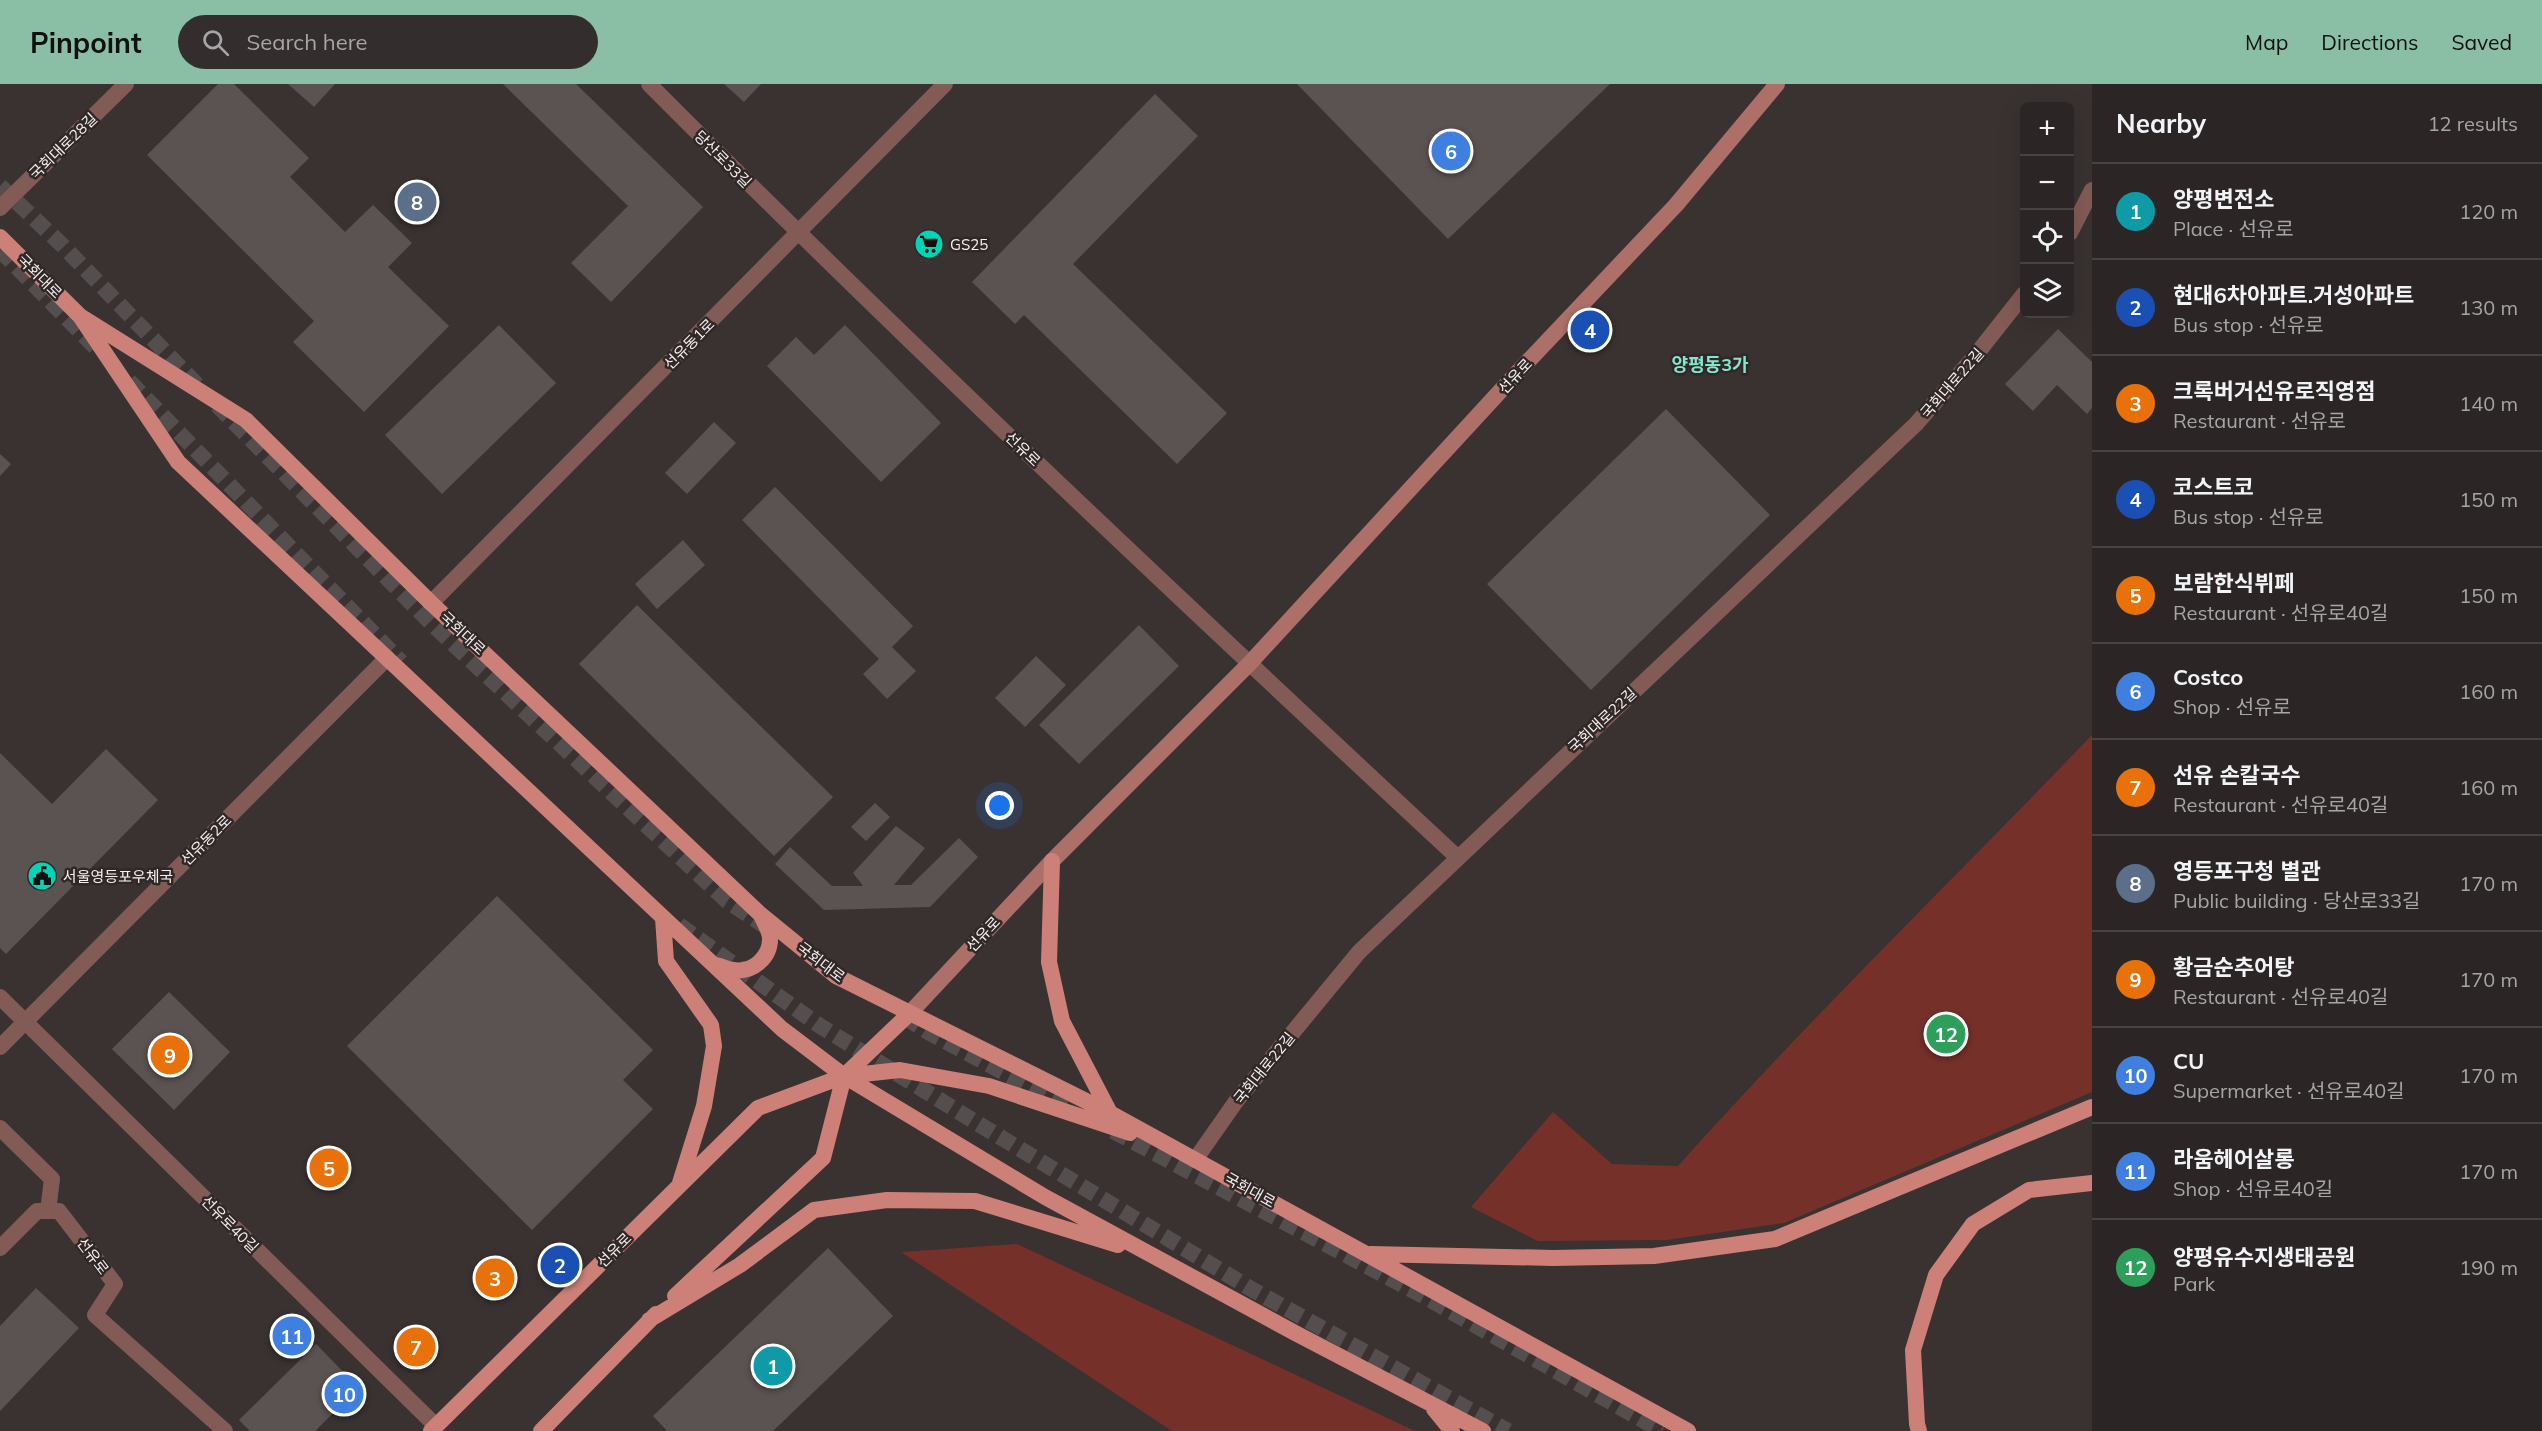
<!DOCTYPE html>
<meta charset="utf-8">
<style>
body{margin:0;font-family:Mulish,"Noto Sans KR",sans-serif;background:#332e2d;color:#f1f3f6}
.controls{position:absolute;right:18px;top:18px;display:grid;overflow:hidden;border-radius:9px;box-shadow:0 6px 24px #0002}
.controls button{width:54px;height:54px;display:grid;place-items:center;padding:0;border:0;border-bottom:2px solid #474342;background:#2b2625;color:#f1f3f6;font:30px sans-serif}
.you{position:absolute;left:1000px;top:722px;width:21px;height:21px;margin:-15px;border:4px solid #fff;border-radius:50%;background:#1a73e8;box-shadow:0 0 0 9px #1a73e833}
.badge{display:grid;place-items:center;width:39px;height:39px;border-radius:50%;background:#8abfa5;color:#fff;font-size:20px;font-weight:700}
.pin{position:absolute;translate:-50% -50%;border:3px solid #fff;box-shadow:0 2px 6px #0006}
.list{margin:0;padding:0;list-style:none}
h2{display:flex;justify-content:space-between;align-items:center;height:78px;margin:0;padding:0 24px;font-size:26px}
h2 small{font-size:20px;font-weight:400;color:#a6a5a7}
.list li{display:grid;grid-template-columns:39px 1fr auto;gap:18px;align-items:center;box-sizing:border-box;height:96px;padding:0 24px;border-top:2px solid #474342}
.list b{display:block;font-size:22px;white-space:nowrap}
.list p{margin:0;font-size:20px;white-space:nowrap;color:#a6a5a7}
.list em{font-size:20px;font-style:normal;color:#a6a5a7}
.icon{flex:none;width:33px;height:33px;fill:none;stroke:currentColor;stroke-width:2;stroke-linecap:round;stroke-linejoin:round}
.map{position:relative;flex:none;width:2092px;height:1347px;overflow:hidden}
header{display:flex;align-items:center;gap:36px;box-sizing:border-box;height:84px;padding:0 30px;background:#8abfa5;color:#111}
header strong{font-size:28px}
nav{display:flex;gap:33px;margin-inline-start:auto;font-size:21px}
.search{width:420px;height:54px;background:#332e2d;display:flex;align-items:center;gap:15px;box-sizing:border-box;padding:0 21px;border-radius:33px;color:#a6a5a7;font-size:22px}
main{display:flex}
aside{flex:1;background:#2b2625}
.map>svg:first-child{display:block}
.green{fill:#76302a}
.building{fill:#5b5352}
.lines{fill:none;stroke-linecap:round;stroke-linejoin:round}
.trunk-tunnel{stroke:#554e4e;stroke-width:16;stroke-dasharray:16 8;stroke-linecap:butt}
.minor{stroke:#825b56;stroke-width:16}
.tertiary{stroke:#825b56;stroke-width:16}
.secondary{stroke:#ac7069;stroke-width:16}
.primary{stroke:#cd8077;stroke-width:16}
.labels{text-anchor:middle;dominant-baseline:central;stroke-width:5;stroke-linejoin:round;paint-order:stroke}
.street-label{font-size:15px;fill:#f5f0ef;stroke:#2f2827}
.poi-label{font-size:15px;fill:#f5f0ef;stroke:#2f2827;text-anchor:start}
.quarter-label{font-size:18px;font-weight:bold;fill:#82e5cf;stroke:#2f2827}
</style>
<header>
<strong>Pinpoint</strong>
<div class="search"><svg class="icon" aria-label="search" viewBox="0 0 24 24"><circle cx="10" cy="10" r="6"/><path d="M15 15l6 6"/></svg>Search here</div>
<nav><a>Map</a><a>Directions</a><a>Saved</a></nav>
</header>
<main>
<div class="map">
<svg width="2092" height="1347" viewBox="0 0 2092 1347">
<rect width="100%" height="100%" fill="#393231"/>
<!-- green -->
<path class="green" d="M2092,651V1008L1784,1139L1667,1156L1538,1157L1471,1123L1553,1028L1612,1080L1678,1082C1811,933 1954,795 2092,651Z
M1017,1160L1415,1347H1172L901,1168Z"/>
<!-- building -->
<path class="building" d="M218,0H234L309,74L290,93L345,148L373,121L412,159L388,183L449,242L364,328L293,258L314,237L147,71Z
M288,0H335L314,23Z
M503,0H576L703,123L611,218L571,179L628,122Z
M724,0H761L744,18Z
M1297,0H1610L1448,155Z
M1155,10L1198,52L1073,180L1227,329L1177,380L1024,231L1015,240L972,198Z
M499,241L556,299L442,410L385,351Z
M845,241L941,339L881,398L767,282L796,253L814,271Z
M2058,245L2092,278V324L2087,330L2057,301L2033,327L2005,300Z
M1666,325L1770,431L1591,606L1487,500Z
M714,338L736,359L687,410L665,389Z
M0,370L11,380L0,392Z
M775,403L913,542L892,563L916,587L887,615L863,590L879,575L742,436Z
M683,456L705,481L657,525L635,500Z
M637,521L833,713L774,772L579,580Z
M1139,541L1179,582L1079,680L1039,641Z
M1036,572L1066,601L1025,643L995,614Z
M106,665L158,716L6,870L0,864V669L52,720Z
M875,719L890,733L866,757L851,743Z
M896,742L925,764L894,801H911L959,754L978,773L930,823L824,826L775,780L790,763L832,802H863L853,789Z
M497,812L653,966L623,996L653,1025L532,1146L347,962Z
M169,908L230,968L174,1026L112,965Z
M828,1164L893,1232L773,1347H667L653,1332Z
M36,1204L79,1244L0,1327V1242Z
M316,1260L359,1304L315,1347H250L239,1336Z"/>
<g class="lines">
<!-- trunk-tunnel -->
<path class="trunk-tunnel" d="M0,102L62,161L199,303
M0,166L96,264
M129,297L401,578
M217,321L432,540L727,817L768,844
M679,841L820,942L977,1039L1253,1206L1508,1347
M905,933L928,948L1072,1025
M1113,1047L1427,1214L1662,1347"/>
<!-- minor -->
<path class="minor" d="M649,0C912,264 1184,519 1457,773
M0,124L126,0
M2070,149L2092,106
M0,913L436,1342
M0,1044L52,1095L48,1127H59L115,1200L95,1231L225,1347
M1195,1076L1237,1016L1359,868L1916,340L1975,272L2024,210
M0,1164L37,1127H48"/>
<!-- tertiary -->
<path class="tertiary" d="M431,519L945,0
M0,963L387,574"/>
<!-- secondary -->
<path class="secondary" d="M909,930L1052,777L1249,580L1516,290L1676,121L1777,0"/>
<!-- primary -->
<path class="primary" d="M0,153L80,232L178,378L782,945L844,992L1045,1113L1297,1250L1483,1347
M80,232L246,336L431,519L647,723L760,830L836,892L1110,1029L1688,1347
M1052,777L1049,878L1062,937L1110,1029
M663,834L666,877L711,941L714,962L704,1022L680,1099
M715,881C721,882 727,885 733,886C753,889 771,873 770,853C769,846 764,838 761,831
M844,992L900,986L989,1002L1130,1049
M1370,1170L1553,1174L1654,1172L1775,1155L2092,1023
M675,1212L823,1074L844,992
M649,1236L740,1181L814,1126L887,1116L975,1117L1118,1161
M1434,1325L1452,1347
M431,1347L758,1024L844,992L909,930
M541,1347L656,1230
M1919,1347L1917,1340L1913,1266L1936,1191L1973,1140L2029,1106L2092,1099"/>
</g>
<!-- icons -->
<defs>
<g id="supermarket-disc" transform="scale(1.5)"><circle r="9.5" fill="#02d5b6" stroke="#2f2827"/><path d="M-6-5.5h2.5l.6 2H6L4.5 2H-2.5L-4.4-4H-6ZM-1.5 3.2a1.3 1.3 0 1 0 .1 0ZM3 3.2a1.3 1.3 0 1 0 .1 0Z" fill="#111"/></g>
<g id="civic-disc" transform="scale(1.5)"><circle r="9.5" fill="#02d5b6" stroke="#2f2827"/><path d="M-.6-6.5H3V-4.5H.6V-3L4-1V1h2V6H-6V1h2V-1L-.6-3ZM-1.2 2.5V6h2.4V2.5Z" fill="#111"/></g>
</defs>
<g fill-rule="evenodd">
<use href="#supermarket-disc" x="929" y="160"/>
<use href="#civic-disc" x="42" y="792"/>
</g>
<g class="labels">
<!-- street labels -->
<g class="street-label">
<text transform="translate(63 62) rotate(-44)">국회대로28길</text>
<text transform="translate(723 75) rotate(45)">당산로33길</text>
<text transform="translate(40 192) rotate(45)">국회대로</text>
<text transform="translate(689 260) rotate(-45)">선유동1로</text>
<text transform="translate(1515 292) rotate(-47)">선유로</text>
<text transform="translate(1952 299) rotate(-49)">국회대로22길</text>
<text transform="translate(1023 365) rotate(44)">선유로</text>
<text transform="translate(463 549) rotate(43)">국회대로</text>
<text transform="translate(1602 636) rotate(-43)">국회대로22길</text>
<text transform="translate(206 756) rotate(-45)">선유동2로</text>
<text transform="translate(983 850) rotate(-47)">선유로</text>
<text transform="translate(821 878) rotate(37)">국회대로</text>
<text transform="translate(1264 984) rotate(-51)">국회대로22길</text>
<text transform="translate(1250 1106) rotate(29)">국회대로</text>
<text transform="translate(230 1140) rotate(45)">선유로40길</text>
<text transform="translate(614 1166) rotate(-45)">선유로</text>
<text transform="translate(93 1172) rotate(53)">선유로</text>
</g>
<!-- poi labels -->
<g class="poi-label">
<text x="950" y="160">GS25</text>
<text x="63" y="792">서울영등포우체국</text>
</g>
<!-- quarter labels -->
<g class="quarter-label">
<text x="1710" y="280">양평동3가</text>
</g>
</g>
</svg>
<div class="controls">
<button>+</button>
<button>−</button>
<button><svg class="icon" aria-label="locate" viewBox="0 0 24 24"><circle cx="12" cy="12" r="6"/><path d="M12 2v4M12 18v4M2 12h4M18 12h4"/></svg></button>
<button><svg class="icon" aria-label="layers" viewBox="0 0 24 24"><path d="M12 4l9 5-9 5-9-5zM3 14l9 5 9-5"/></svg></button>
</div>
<div class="you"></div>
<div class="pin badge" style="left:773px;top:1282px;background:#0f9aa8">1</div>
<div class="pin badge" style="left:560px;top:1181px;background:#1a4fb4">2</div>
<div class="pin badge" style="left:495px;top:1194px;background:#e8710a">3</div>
<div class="pin badge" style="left:1590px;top:246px;background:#1a4fb4">4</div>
<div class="pin badge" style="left:329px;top:1084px;background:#e8710a">5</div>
<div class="pin badge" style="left:1451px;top:67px;background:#3f7fe0">6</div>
<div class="pin badge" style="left:416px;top:1263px;background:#e8710a">7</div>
<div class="pin badge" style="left:417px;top:118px;background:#5c6f8a">8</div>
<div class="pin badge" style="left:170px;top:971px;background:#e8710a">9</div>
<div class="pin badge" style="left:344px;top:1310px;background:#3f7fe0">10</div>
<div class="pin badge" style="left:292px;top:1252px;background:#3f7fe0">11</div>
<div class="pin badge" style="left:1946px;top:950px;background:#2e9e5b">12</div>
</div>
<aside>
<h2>Nearby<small>12 results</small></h2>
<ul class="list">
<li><span class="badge" style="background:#0f9aa8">1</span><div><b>양평변전소</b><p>Place · 선유로</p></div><em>120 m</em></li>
<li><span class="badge" style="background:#1a4fb4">2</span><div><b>현대6차아파트.거성아파트</b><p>Bus stop · 선유로</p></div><em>130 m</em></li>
<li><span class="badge" style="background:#e8710a">3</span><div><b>크록버거선유로직영점</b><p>Restaurant · 선유로</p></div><em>140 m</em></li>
<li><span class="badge" style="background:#1a4fb4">4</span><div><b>코스트코</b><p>Bus stop · 선유로</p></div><em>150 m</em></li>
<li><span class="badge" style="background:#e8710a">5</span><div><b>보람한식뷔페</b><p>Restaurant · 선유로40길</p></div><em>150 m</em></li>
<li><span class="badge" style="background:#3f7fe0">6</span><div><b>Costco</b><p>Shop · 선유로</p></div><em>160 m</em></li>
<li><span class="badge" style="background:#e8710a">7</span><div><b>선유 손칼국수</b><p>Restaurant · 선유로40길</p></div><em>160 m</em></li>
<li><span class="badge" style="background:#5c6f8a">8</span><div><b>영등포구청 별관</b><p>Public building · 당산로33길</p></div><em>170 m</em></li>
<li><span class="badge" style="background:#e8710a">9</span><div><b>황금순추어탕</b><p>Restaurant · 선유로40길</p></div><em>170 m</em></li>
<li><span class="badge" style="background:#3f7fe0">10</span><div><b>CU</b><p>Supermarket · 선유로40길</p></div><em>170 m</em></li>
<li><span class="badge" style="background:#3f7fe0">11</span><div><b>라움헤어살롱</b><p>Shop · 선유로40길</p></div><em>170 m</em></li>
<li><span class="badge" style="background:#2e9e5b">12</span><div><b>양평유수지생태공원</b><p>Park</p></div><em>190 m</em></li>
</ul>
</aside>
</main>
